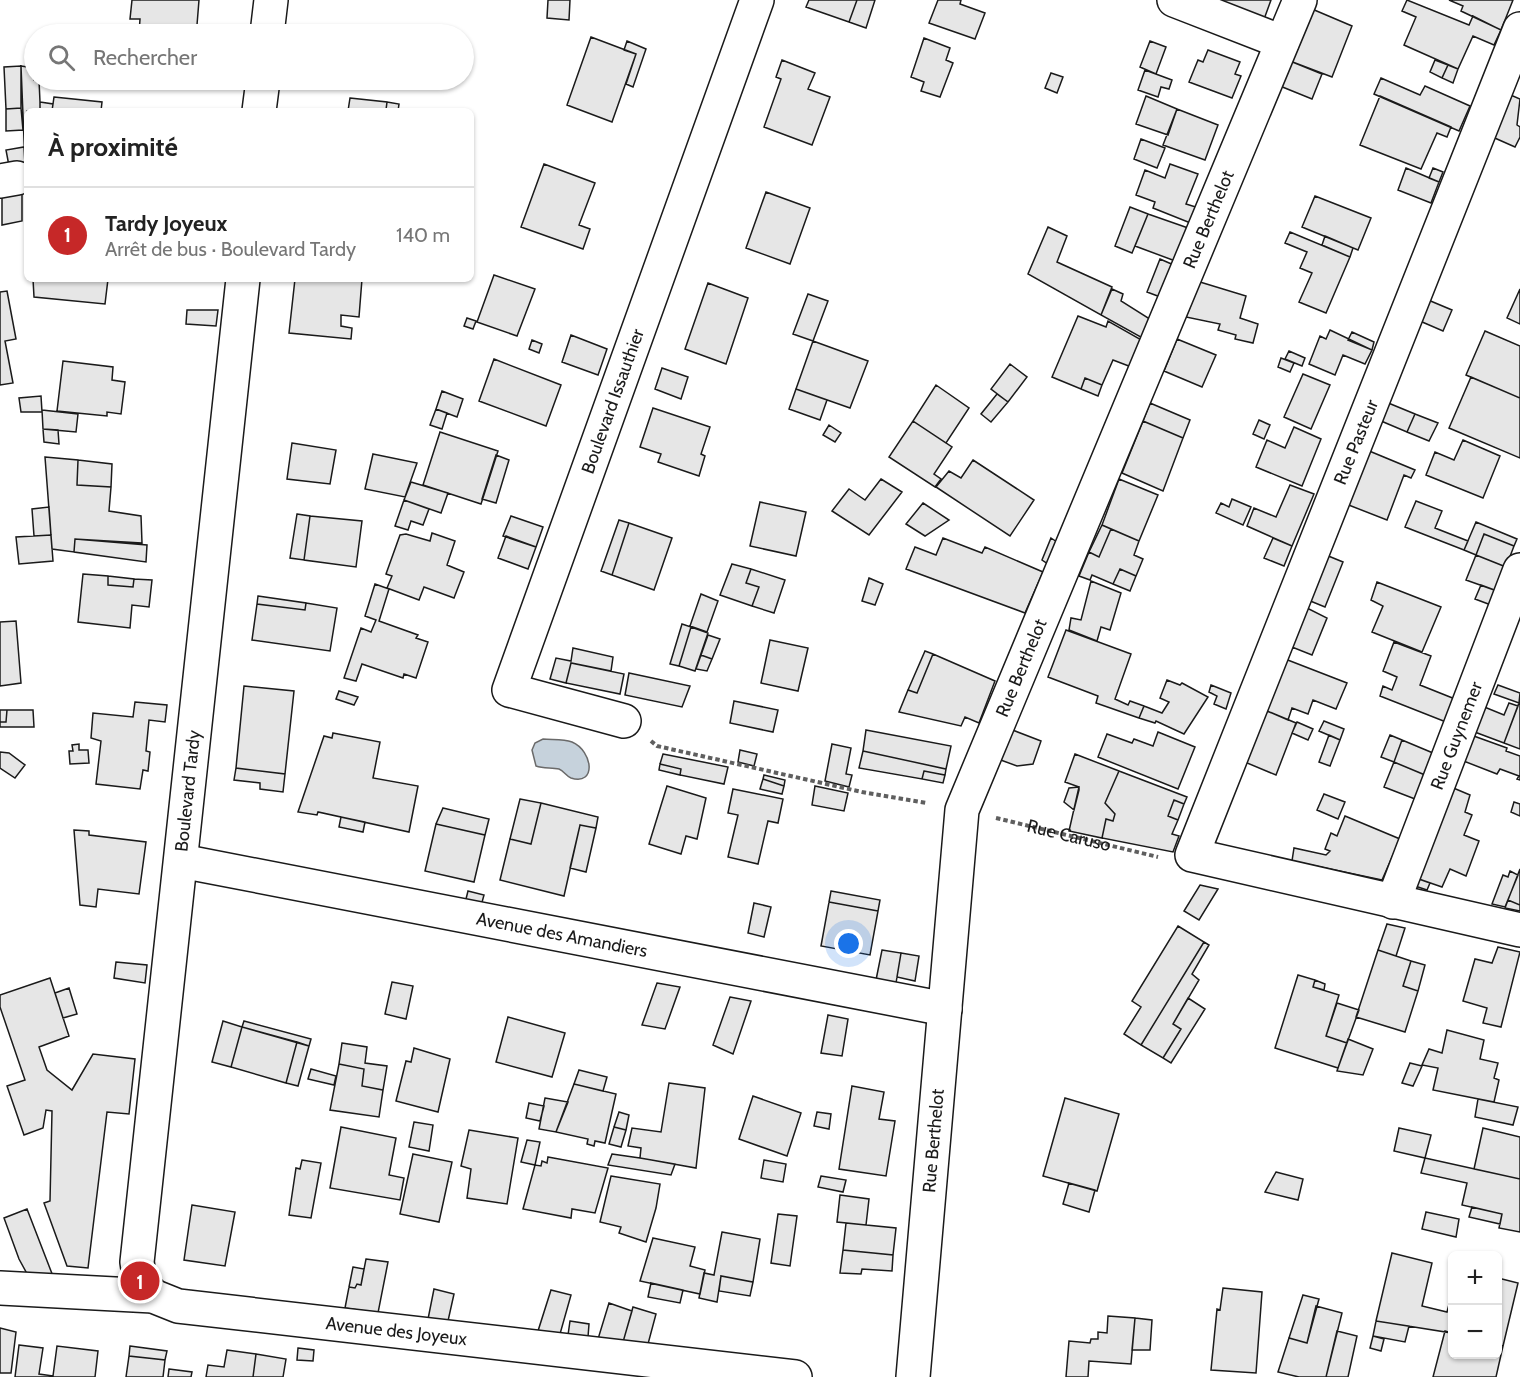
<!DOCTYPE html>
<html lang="fr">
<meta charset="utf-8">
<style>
body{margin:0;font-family:Cabin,sans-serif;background:#f2f2f2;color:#222}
.controls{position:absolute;right:18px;bottom:18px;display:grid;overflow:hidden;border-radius:9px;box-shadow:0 2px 4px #0004}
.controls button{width:54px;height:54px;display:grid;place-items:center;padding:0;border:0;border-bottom:2px solid #e0e0e0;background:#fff;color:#222;font:30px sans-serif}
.you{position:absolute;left:849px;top:944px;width:21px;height:21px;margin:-15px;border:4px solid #fff;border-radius:50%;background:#1a73e8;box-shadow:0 0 0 9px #1a73e833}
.badge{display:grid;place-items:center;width:39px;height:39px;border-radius:50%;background:#c62828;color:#fff;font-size:20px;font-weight:700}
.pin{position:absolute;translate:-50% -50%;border:3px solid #fff;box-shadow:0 2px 6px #0006}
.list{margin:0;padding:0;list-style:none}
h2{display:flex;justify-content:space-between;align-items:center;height:78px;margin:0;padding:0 24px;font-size:26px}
h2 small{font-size:20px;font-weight:400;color:#767676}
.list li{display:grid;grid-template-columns:39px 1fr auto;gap:18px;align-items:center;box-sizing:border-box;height:96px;padding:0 24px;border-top:2px solid #e0e0e0}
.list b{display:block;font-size:22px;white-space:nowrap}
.list p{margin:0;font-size:20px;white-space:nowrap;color:#767676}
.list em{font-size:20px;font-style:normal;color:#767676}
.icon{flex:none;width:33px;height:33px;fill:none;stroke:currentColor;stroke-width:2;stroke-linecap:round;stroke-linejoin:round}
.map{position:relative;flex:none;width:1520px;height:1377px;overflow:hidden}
.search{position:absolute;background:#fff;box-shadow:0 2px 4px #0004;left:24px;top:24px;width:450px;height:66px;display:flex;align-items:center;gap:15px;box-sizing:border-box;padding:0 21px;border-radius:33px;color:#767676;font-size:22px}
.panel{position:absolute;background:#fff;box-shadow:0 2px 4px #0004;left:24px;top:108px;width:450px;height:174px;border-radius:9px}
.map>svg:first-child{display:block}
.water{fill:#c6d2dc;stroke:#6a6a6a;stroke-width:1.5}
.building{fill:#e6e6e6;stroke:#1a1a1a;stroke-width:1.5}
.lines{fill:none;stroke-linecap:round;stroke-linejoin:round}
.minor-casing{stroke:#1a1a1a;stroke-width:36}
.path{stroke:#5f5f5f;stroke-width:4;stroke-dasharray:4.5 3;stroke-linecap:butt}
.minor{stroke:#fff;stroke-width:33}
.labels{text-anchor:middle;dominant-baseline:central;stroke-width:4.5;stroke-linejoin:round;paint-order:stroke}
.street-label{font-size:18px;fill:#1a1a1a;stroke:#fff}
</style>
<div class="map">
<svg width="1520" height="1377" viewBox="0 0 1520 1377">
<rect width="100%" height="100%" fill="#fff"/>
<!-- water -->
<path class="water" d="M543,739C552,740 563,739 572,742C593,751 597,786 571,778C566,776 564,771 559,769C552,767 544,769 536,766L532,750L535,743Z"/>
<!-- building -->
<path class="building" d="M132,0H199L197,25L207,26L206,34H139L140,19H130Z
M548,0H570L569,20L547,18Z
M809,0H857L849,22L806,7Z
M857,0H875L866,28L849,22Z
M938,0H961L960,4L985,13L975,39L929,23Z
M1207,0H1271L1263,22Z
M1407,0L1469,25L1473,16L1501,30L1494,45L1473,36L1458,69L1404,45L1416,17L1402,11Z
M1449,0H1513L1501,30L1461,11L1463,6Z
M1312,9L1352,26L1332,77L1290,61Z
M591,37L636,54L612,122L567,105Z
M924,38L950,48L946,60L953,63L940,97L921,91L924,82L911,77Z
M627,41L646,49L633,87L626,84L636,54L624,50Z
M1150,41L1166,47L1156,74L1140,67Z
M1208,50L1240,62L1235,74L1241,76L1232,98L1189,82L1198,60L1203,62Z
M782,60L815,73L808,89L830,97L812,145L764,127L781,79L776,77Z
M1435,60L1448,65L1442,78L1430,72Z
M1290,61L1322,74L1312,99L1280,86Z
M1448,65L1458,69L1453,83L1442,78Z
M21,66L34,68V80H39L40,102V111H27V162L25,164Z
M21,66V108L6,109L4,67Z
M1145,70L1172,80L1169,89L1161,87L1158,97L1138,90Z
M1051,73L1063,77L1057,93L1045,88Z
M1381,78L1420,95L1425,86L1470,106L1459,131L1374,94Z
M1506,93L1520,99L1517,125L1520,127V137L1515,147L1488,135Z
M1146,96L1177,109L1168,135L1136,124Z
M1380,96L1451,127L1447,137L1437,133L1421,169L1360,145Z
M54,97L102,102L101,111H52Z
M350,98L387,102L386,110L390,111H348Z
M40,102L53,104L52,111H40Z
M387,102L399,104L398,111L386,110Z
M21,108L23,130L6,131V109Z
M1177,109L1218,125L1205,160L1163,145Z
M1141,139L1165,148L1157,168L1134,159Z
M24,147L25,164L9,166L6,150Z
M544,164L595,183L579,225L590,229L583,249L521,227Z
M1170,164L1198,174L1186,204L1199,208L1193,224L1153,208L1155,202L1136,195L1145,170L1165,178Z
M1406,168L1439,182L1431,203L1398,190Z
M1433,168L1443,172L1439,182L1429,178Z
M22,191V221L2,225V195Z
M766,192L810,208L790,264L746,248Z
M1315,196L1371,218L1358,250L1302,227Z
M1130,207L1148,214L1132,253L1115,246Z
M1148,214L1191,229L1178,262L1135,246Z
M1048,227L1067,236L1057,262L1112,287L1101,315L1028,274Z
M1290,232L1350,257L1326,313L1299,302L1312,273L1300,268L1307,252L1285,243Z
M1325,236L1353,248L1350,257L1322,245Z
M1160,259L1176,266L1163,298L1147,292Z
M494,275L535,289L517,336L477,322Z
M33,279H108L105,304L34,297Z
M295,279H362L359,317L341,315V326L352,328L351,339L289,333Z
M1200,282L1246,296L1240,318L1258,324L1253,343L1235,339L1236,335L1218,330L1220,324L1186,317Z
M708,283L748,298L726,364L685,349Z
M1112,289L1123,294L1121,301L1153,321L1146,340L1101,315Z
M1520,289V324L1507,318Z
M7,291L16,339L5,341L13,383L0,385V292Z
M808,294L828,301L813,341L793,334Z
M1421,297L1452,310L1443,331L1413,318Z
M187,310H218L216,326L186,324Z
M1078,316L1106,327L1108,321L1145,342L1134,368L1113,360L1102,385L1085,378L1081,389L1052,377Z
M467,318L476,321L473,329L464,326Z
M1330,330L1372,350L1365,364L1343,355L1335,375L1309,364L1320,336L1326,339Z
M1485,331L1520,346V398L1466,375Z
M1352,332L1374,342L1372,350L1348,340Z
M571,335L607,349L598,375L562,362Z
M1177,339L1216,355L1202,387L1164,371Z
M532,340L542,344L539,353L529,349Z
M813,341L868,361L850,408L796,389Z
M1289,351L1305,358L1302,366L1285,359Z
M1281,358L1294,363L1290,372L1278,367Z
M494,359L561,385L546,426L479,401Z
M63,361L113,367L112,380L125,382L121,414L107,412V416L57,411Z
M1010,364L1027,377L1008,402L991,389Z
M662,368L688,377L681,399L655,389Z
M1303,374L1330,385L1311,429L1284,417Z
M1471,377L1520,398V458L1449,428Z
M1085,378L1102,385L1098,396L1081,389Z
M936,385L969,408L946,443L913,421Z
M796,389L827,400L820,420L789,409Z
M442,391L463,399L457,417L436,409Z
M997,394L1008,402L991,422L981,414Z
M41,396L42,412H21L19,398Z
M1381,400L1415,414L1407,432L1374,418Z
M1150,403L1190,420L1183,438L1143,421Z
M653,408L710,427L701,454L705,456L699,476L658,462L661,454L640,447Z
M436,409L447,413L442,429L430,425Z
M42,410L78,414L76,432L43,429Z
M1415,414L1438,423L1429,441L1407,432Z
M1259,420L1270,425L1264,439L1253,434Z
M913,421L952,447L934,474L941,479L935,487L889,457Z
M1143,421L1183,438L1163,491L1122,473Z
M829,425L841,433L835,442L823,435Z
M1294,427L1321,439L1302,486L1256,467L1267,440L1285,448Z
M43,429L58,430L59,444L44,442Z
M440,432L498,451L481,504L423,485Z
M1463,440L1500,456L1483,498L1426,475L1435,452L1454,460Z
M292,443L336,450L330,484L287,479Z
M1362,448L1415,470L1411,478L1404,475L1387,520L1341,502Z
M373,454L417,463L405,497L365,489Z
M496,455L509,460L496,503L482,499Z
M45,457L78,460L77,485L111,487L109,511L141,516L142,543L75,539L74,552L52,549Z
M78,460L112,464L111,487L77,485Z
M973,460L1034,500L1010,536L936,487L949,471L961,478Z
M881,479L902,492L869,535L832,511L849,489L865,500Z
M1119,479L1158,495L1139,541L1102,525Z
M411,482L448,493L441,513L404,500Z
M1290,485L1314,494L1292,546L1247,526L1254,508L1276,517Z
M1232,499L1251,507L1243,525L1216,513L1221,503L1229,507Z
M404,500L429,509L423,525L411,521L408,530L395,526Z
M1416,501L1442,511L1435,528L1468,541L1464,550L1405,527Z
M760,502L806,512L796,556L750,546Z
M923,503L949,520L925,536L906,524Z
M49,507L51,535L34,536L32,509Z
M297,514L310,516L304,560L290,558Z
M310,516L362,521L356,567L304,560Z
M511,516L543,527L536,547L503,536Z
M619,520L629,523L612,575L601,571Z
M1476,522L1517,539L1514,546L1484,534L1476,555L1464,550Z
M629,523L672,538L654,590L612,575Z
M1102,525L1111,529L1099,557L1089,552Z
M1111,529L1139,541L1134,555L1143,559L1136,576L1120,569L1113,584L1092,575L1090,580L1079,576L1089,552L1099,557Z
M432,533L455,541L447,565L464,572L454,598L424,587L419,600L387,588L392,576L386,574L400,535L406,534L430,541Z
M1484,534L1514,546L1506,567L1476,555Z
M51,535L53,561L19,564L16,537Z
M506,536L536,547L528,569L498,558Z
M943,538L982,553L985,547L1043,572L1025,613L906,569L915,547L936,555Z
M1051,538L1063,546L1054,568L1042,560Z
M1273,538L1292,546L1284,566L1264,558Z
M75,539L147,545L146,562L74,552Z
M1321,553L1343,562L1325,607L1303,598Z
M1476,555L1506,567L1497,591L1466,580Z
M732,564L751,569L746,583L759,587L752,606L720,595Z
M751,569L785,580L774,613L752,606L759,587L746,583Z
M1120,569L1136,576L1130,591L1113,584Z
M83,574L108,576V585L133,587L134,579L152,580L149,607L132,605L130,628L78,622Z
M108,576L134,579L133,587L108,585Z
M869,578L883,584L875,605L862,601Z
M1091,581L1121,593L1110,630L1101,627L1097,641L1069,630L1071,618L1081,620Z
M1377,582L1441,607L1422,652L1372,632L1383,606L1371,600Z
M375,584L389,589L379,621L418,635L416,638L428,642L416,678L404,674L403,678L362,664L356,681L344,678L361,628L371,632L376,620L365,616Z
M1481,585L1497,591L1491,605L1475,599Z
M701,594L718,601L707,632L690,626Z
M258,596L306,603L305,610L257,604Z
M306,603L337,608L330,651L252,640L257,604L305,610Z
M1301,605L1327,618L1312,655L1292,647L1290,654Z
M16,621L21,683L0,686V622Z
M682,624L691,627L679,666L670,664Z
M691,627L708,633L695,671L679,666Z
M1066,630L1131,654L1115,699L1128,705L1130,701L1144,706L1139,718L1096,703L1098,696L1048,677Z
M708,635L720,639L712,659L701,655Z
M770,640L808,648L798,691L761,683Z
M1394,642L1431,656L1420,685L1455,699L1446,722L1380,696L1383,686L1392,690L1397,677L1383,671Z
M573,648L613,657L611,671L571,663L566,683L550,679L556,658L571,661Z
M925,651L933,654L917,693L908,690Z
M933,654L995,681L979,723L965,717L961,726L899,712L908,690L917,693Z
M701,655L712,659L707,671L696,669Z
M1280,657L1347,683L1336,709L1313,700L1308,714L1292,708L1288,720L1260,708Z
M571,663L624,674L620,694L566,683Z
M629,673L690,686L682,707L625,695Z
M1167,680L1180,685L1182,683L1208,697L1184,734L1156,721L1155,723L1139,718L1144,706L1162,713L1169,702L1160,698Z
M1211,685L1231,693L1226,709L1214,704L1217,696L1209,692Z
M1498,685L1520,693L1519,703L1494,694Z
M244,686L294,691L285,774L236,768Z
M339,691L358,697L354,705L336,699Z
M1520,700V749L1504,743Z
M734,701L778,710L773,732L730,723Z
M135,702L167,705L165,722L149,720L146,751L150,752L148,771L143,770L140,789L96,784L101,741L91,738L93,713L133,717Z
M1509,703L1518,706L1504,743L1472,731L1482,706L1504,715Z
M1260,708L1296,723L1276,775L1240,760Z
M0,710H7L6,722H0Z
M7,710H33L34,727H0V722H6Z
M1324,721L1344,729L1340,740L1319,731Z
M1297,722L1313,729L1308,740L1292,733Z
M1010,729L1041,741L1033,764L1017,766L998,759Z
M866,730L951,746L946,769L863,751Z
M1158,732L1195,747L1178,789L1098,757L1107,734L1132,743L1134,739L1153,746Z
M333,733L380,742L373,778L418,786L409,832L318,812L317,815L298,812L324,736L332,738Z
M1329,735L1340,740L1330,766L1319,762Z
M1390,735L1402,740L1394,762L1381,757Z
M1471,735L1507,748L1506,751L1520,756V780L1517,779L1519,776L1500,769L1497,774L1461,760Z
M1402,740L1433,753L1425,775L1394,762Z
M79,744V750H88L89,763L70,764L69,751H73L72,745Z
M832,744L851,748L846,774L852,775L849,787L825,781Z
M740,750L757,754L754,766L738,762Z
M863,751L946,769L945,775L924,771L922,779L859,768Z
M0,752L9,753L25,765L15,778L0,768Z
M663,754L728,767L724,784L680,775L681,769L660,764Z
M1075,754L1119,771L1105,803L1115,814L1113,821L1106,819L1102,838L1069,831L1079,787L1065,782Z
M1394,762L1425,775L1415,799L1384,787Z
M660,764L681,769L680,775L659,770Z
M236,768L285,774L283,792L260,789V783L234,780Z
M924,771L945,775L943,783L922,779Z
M1119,771L1187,797L1184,804L1174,800L1168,816L1178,820L1172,834L1179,836L1173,852L1102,838L1106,819L1113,821L1115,814L1105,803Z
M764,775L785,780L784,786L763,779Z
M763,779L784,786L782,794L760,789Z
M667,786L706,798L697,839L686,836L681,854L649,844Z
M815,786L848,793L844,811L812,805Z
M1079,787V790L1074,810L1064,802L1069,788Z
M1451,787L1470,795L1465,812L1472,815L1464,835L1479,841L1466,876L1450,869L1442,887L1416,878Z
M733,789L783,799L778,823L768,821L758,864L728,857L738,815L728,813Z
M1324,794L1345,802L1338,819L1317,810Z
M520,799L541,803L531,844L510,839Z
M1174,800L1184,804L1178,820L1168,816Z
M1514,802L1520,804V816L1511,812Z
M541,803L598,817L596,828L580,825L564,896L500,880L510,839L531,844Z
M443,808L489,819L485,835L436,824Z
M1345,816L1400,839L1382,880L1292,861L1294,848L1326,855L1330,851L1325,849L1331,833L1337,836Z
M341,817L365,822L363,832L339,827Z
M436,824L485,835L474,882L425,871Z
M580,825L596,828L586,872L570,868Z
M74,830L89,831V835L146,842L139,894L98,889L96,907L80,905Z
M1520,869V905L1508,900Z
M1510,871L1518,875L1505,907L1492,904L1503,875L1508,877Z
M1416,878L1430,883L1427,890L1415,886Z
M1200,885L1218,889L1199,920L1184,911Z
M468,891L484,895L481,906L465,903Z
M831,891L880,900L878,911L829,902Z
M1508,900L1520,905V911L1505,908Z
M829,902L878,911L870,955L821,946Z
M754,903L771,907L764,937L748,933Z
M1387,924L1405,928L1396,956L1378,950Z
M1178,926L1204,942L1141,1045L1124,1034L1141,1007L1132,1001Z
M1204,942L1209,945L1192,974L1199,980L1173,1024L1181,1029L1163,1058L1141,1045Z
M1498,947L1520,952L1501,1027L1483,1023L1487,1008L1463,1001L1475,959L1492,963Z
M882,950L901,953L896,983L876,980Z
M1378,950L1411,961L1403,986L1418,991L1405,1032L1356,1017Z
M901,953L919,956L915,981L897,977Z
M1411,961L1425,965L1418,991L1403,986Z
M116,962L147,965L145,983L114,978Z
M1298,975L1315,980L1313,987L1339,995L1326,1036L1347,1043L1338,1068L1275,1048Z
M50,978L69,1036L39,1047L47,1070L72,1090L93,1054L135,1059L129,1114L107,1112L88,1268L67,1266L44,1203L50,1201L52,1111L46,1110L43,1128L24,1135L7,1086L25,1080L0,1007V995Z
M1315,980L1325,984L1324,990L1313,987Z
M392,982L413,986L406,1019L385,1014Z
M657,983L680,987L665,1029L642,1025Z
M69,988L77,1014L63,1018L55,993Z
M730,997L751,1001L733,1054L713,1045Z
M1188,998L1205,1009L1171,1063L1163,1058L1181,1029L1173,1024Z
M1337,1003L1359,1010L1347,1043L1326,1036Z
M828,1015L848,1019L842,1056L821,1053Z
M508,1017L565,1033L552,1077L496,1062Z
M223,1021L242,1027L231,1067L212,1062Z
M244,1021L311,1039L309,1046L242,1027Z
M242,1027L297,1042L286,1083L231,1067Z
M1447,1030L1484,1040L1480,1059L1498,1063L1494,1078L1499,1080L1494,1102L1433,1090L1438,1068L1422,1065L1429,1049L1442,1053Z
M1348,1039L1373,1049L1363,1075L1337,1071Z
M297,1042L309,1046L298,1086L286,1083Z
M342,1043L367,1047L365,1063L387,1066L383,1090L362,1086L364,1069L339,1064Z
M414,1048L450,1059L438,1112L396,1101L406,1061L411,1062Z
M1410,1063L1422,1066L1413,1086L1402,1083Z
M339,1064L364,1069L362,1086L383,1090L379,1117L330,1110Z
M311,1069L336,1076L334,1085L308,1079Z
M579,1070L607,1077L603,1091L574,1084Z
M669,1083L705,1088L696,1168L640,1158L641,1148L628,1146L632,1128L661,1132Z
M574,1084L616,1094L605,1143L595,1141L594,1146L587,1144L588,1139L556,1132Z
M852,1086L884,1092L879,1119L895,1121L886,1176L839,1169Z
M753,1096L801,1113L787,1156L739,1139Z
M545,1098L568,1102L556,1132L539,1129Z
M1065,1098L1119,1114L1097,1191L1043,1176Z
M1478,1099L1518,1107L1513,1125L1475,1117Z
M529,1103L544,1106L540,1121L526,1118Z
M619,1112L629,1115L626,1130L614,1127Z
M817,1112L831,1114L829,1129L814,1126Z
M414,1122L433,1125L429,1151L409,1147Z
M341,1127L396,1138L389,1175L404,1178L400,1200L330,1188Z
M614,1127L626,1130L621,1147L609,1144Z
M1399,1128L1431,1135L1425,1158L1394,1151Z
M1483,1128L1520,1137V1179L1474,1169Z
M469,1130L518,1138L507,1204L467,1198L471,1169L461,1166Z
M527,1140L540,1142L535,1165L521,1162Z
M413,1154L452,1162L439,1222L400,1214Z
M612,1154L640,1158L675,1164L671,1175L608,1165Z
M548,1157L608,1168L595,1213L572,1209L571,1218L523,1209L535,1165L541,1166L542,1161L547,1163Z
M1425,1158L1520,1179V1232L1499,1228L1502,1214L1462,1205L1467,1183L1421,1173Z
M302,1160L321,1163L311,1218L289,1215L296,1168L300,1169Z
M764,1160L786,1164L783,1182L761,1178Z
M1276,1172L1303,1179L1298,1200L1265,1192Z
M611,1176L660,1184L656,1208L646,1242L619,1233L621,1227L600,1222Z
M821,1176L846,1180L843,1192L818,1187Z
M1069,1183L1095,1190L1089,1212L1063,1204Z
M840,1195L869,1199L866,1225L837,1222Z
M192,1205L235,1212L225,1266L184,1260Z
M1472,1207L1502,1214L1500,1224L1469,1217Z
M27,1209L56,1284L31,1281L19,1259L4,1218Z
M1426,1212L1459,1219L1456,1237L1422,1229Z
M778,1214L797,1216L790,1266L771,1263Z
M846,1223L896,1228L893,1255L843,1250Z
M722,1232L760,1239L753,1282L721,1276L717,1302L699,1298L704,1273L714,1275Z
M653,1238L695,1247L690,1266L705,1270L700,1294L640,1281Z
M843,1250L893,1255L892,1271L862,1269L861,1274L840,1273Z
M1392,1253L1432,1263L1422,1306L1447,1312L1452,1293V1333L1376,1321Z
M366,1259L388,1262L378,1313L345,1308L349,1287L355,1288L357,1284L361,1285Z
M353,1267L364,1269L361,1285L357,1284L355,1288L349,1287Z
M721,1276L753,1282L750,1296L719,1291Z
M1498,1278L1518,1283L1503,1346L1498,1345Z
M651,1283L683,1290L680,1303L648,1297Z
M1223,1288L1262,1292L1256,1373L1211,1370L1217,1309L1220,1310Z
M434,1289L454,1294L448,1321L428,1319Z
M551,1290L571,1295L560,1334L538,1331Z
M1303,1295L1319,1299L1307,1343L1289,1338Z
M609,1303L632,1311L623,1342L598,1339Z
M1316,1306L1342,1313L1326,1377H1299L1278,1372L1289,1338L1307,1343Z
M633,1307L656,1314L648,1344L623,1342Z
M1108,1316L1135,1318L1131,1364L1089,1361L1088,1377H1066L1069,1341L1090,1343L1091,1339H1098V1332L1107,1333Z
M1135,1318L1152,1320L1150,1350H1132Z
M570,1321L589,1324L588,1337L568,1335Z
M1376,1321L1409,1326L1405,1342L1373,1336Z
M0,1328L16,1332L11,1373H0Z
M1337,1331L1357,1336L1348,1377H1326Z
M1445,1331L1452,1333V1354H1498V1345L1503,1346L1496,1377H1433Z
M1373,1336L1384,1339L1381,1351L1370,1348Z
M19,1345L43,1348L39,1374L53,1376L57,1346L98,1351L95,1377H15Z
M130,1346L167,1351L165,1360L129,1356Z
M298,1348L314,1350L313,1361L297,1360Z
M227,1350L256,1354L253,1377H206L208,1365L224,1367Z
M256,1354L286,1359L283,1377H253Z
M129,1356L165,1360L163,1377H126Z
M169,1369L192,1372L191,1377H168Z"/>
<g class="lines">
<!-- minor casing -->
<g class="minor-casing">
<g id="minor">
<path d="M1174,0L1282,42"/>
<path d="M1520,29L1192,855L1520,930"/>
<path d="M267,34L271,0"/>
<path d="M259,111L263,80"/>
<path d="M0,181L17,178"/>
<path id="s2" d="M624,721L509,690L757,0"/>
<path id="s3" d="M181,861L945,1009"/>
<path id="s4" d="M1393,902L1520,570"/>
<path id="s5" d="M0,1288L153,1296L178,1306L795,1377"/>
<path id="s6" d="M153,1296L140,1281L137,1262L243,279"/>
<path id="s7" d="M913,1377L962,810L1300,0"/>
</g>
</g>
<!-- path -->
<g class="path">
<path d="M651,741L657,746L862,792L927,803"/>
<path id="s1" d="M996,818L1158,857"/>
</g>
<!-- minor -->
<use href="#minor" class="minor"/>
</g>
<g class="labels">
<!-- street labels -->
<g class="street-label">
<text stroke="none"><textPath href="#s7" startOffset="1209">Rue Berthelot</textPath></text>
<text stroke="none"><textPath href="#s2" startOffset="426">Boulevard Issauthier</textPath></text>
<text transform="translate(1356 442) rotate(-68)">Rue Pasteur</text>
<text stroke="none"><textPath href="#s7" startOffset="723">Rue Berthelot</textPath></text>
<text stroke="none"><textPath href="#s4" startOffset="178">Rue Guynemer</textPath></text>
<text stroke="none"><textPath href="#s6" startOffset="513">Boulevard Tardy</textPath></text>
<text stroke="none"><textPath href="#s1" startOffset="75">Rue Caruso</textPath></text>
<text stroke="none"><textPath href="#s3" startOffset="388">Avenue des Amandiers</textPath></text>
<text stroke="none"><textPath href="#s7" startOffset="237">Rue Berthelot</textPath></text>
<text stroke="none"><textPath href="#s5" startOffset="400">Avenue des Joyeux</textPath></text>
</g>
</g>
</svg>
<div class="controls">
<button>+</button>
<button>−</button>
</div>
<div class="you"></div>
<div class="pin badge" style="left:140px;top:1281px">1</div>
<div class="search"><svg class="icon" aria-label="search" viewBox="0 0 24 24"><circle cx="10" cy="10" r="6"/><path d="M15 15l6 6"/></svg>Rechercher</div>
<section class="panel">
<h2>À proximité<small></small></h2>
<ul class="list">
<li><span class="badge">1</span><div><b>Tardy Joyeux</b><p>Arrêt de bus · Boulevard Tardy</p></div><em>140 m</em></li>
</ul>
</section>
</div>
